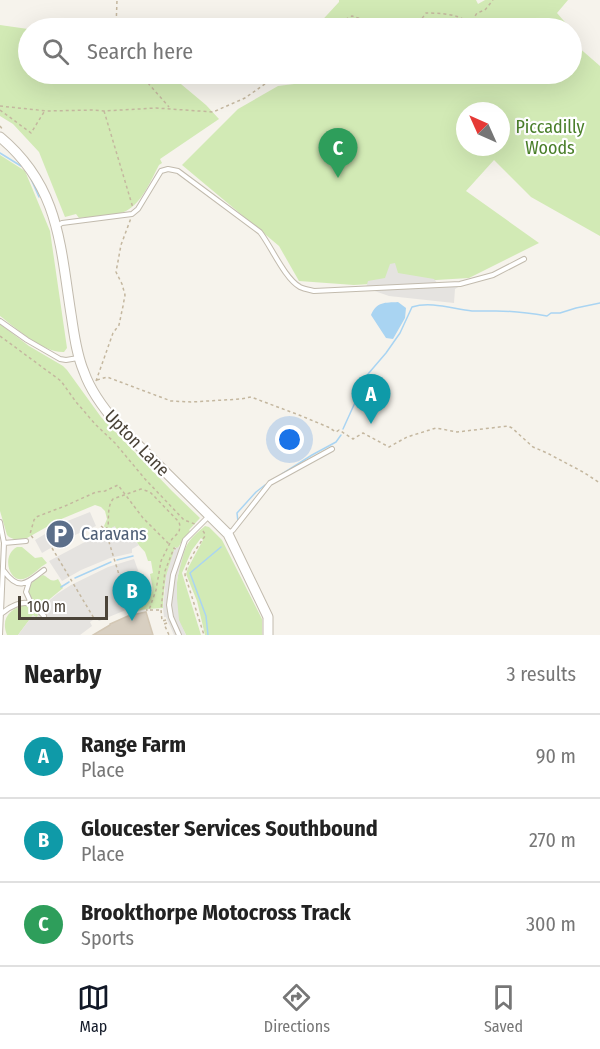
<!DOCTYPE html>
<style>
body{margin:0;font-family:"Fira Sans Condensed",sans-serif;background:#f2f2f2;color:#222}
.compass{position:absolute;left:456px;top:102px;width:54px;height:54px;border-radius:50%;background:#fff;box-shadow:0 6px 24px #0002;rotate:315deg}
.scale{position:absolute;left:18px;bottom:15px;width:90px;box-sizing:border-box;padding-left:6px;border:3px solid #4b4439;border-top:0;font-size:16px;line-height:21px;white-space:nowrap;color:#4b4439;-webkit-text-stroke:4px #fff;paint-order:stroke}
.you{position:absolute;left:290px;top:440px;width:21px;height:21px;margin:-15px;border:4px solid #fff;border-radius:50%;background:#1a73e8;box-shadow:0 0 0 9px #1a73e833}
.badge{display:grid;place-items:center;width:39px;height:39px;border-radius:50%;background:#111827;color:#fff;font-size:20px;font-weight:700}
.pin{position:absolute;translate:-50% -50px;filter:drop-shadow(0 2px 3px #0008)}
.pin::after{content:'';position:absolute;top:32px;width:21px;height:18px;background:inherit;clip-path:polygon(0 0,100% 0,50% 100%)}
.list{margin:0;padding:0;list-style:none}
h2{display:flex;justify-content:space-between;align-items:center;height:78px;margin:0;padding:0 24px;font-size:26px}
h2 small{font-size:20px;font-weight:400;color:#767676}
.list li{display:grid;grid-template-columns:39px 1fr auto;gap:18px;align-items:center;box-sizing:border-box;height:84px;padding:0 24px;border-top:2px solid #e0e0e0}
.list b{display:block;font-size:22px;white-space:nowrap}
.list p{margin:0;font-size:20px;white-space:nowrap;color:#767676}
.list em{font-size:20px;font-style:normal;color:#767676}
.icon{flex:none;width:33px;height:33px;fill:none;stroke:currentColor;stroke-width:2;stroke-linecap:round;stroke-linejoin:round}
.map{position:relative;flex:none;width:600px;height:635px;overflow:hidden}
.search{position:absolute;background:#fff;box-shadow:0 6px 24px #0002;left:18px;right:18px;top:18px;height:66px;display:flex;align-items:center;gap:15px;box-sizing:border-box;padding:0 21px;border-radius:33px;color:#767676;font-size:22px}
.sheet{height:330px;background:#fff}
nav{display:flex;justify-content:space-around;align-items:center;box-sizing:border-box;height:84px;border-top:2px solid #e0e0e0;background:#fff;font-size:16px;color:#767676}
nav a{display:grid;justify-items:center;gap:3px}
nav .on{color:#111827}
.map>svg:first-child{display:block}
.green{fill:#d2eab5;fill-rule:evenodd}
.parking{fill:#e5e3e0}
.water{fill:#a9d4f2}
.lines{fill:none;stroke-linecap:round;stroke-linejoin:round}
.stream{stroke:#a9d4f2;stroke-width:1.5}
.building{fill:#d8cfc1;stroke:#d3c7b4;stroke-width:1.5}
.service-casing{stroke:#c2bbae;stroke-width:6}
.tertiary-casing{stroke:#c2bbae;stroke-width:11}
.path{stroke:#c4b79f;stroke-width:1.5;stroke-dasharray:3 3;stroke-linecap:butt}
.service{stroke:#fff;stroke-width:4}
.tertiary{stroke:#fff;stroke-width:9}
.labels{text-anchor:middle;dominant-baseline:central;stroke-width:4.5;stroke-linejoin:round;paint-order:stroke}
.park-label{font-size:18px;fill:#4a7f2a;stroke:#fff}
.street-label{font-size:18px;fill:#4b4439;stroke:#fff}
.service-label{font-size:18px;fill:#4e5e75;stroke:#fff;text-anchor:start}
</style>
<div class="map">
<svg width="600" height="635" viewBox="0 0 600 635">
<rect width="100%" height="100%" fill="#f6f3ec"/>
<!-- green -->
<path class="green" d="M339,0H476L478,4L485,0H568L557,13L570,28H315L339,2Z
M0,25L28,29V74H169L206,105L219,119L160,159L162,163L159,165C151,180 142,203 126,211C114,217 93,216 79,218L76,214L65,217L39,152L13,124L0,116Z
M572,30L580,41L577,46L600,66V236L531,197L494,160L466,191L539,243L469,278L354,285L299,281L279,246L182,165L238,109L278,86L310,82L292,75L293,74H572ZM465,111H501V147H465Z
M0,155L25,171L50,231L67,348L64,352C43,353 16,328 0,316Z
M0,324L29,346L63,366L67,370L101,417L172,491L200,518L189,530L190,531C170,555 164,577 163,608L147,609L132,612L130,606L144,603L143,599C157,595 152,586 150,574L153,573L151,561H148L145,552L126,531H116L115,527L108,533L104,526L107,519L105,511L101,507L95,505L59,520L27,538L16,540L9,537L7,535L0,511Z
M205,526L209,527L222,540L262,619V635H205L197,601L186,574L188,568L203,540L201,538L192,550L182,573L201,635H186C184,630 179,623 178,618C173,600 178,563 186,547C190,538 198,532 205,526Z
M17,547H22L35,558L42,557L47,563C40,567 33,575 26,578C10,586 0,556 17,547Z
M43,575C50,578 50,583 58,579L63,588L45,603V604L42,607C39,605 36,604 33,601C21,591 33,579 43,575Z
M27,605C33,606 36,610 38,615L37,618L33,615L18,635H7C0,618 11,607 27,605Z"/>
<!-- parking -->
<path class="parking" d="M395,263L398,273L434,279L438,284L459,282L460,286L455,289L454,303L389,296L366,288L368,281L385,278L390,264Z
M90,512L96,526L68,538L42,553L35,540L65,522Z
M115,526L117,531L122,530L126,531L139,545L132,549V553L110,558L81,570L62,581L49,561L83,543L109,533V529Z
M175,547L177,548L178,547L185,549L177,579V598L179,620L186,635H174L166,617H164L163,608L166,576Z
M134,559L148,598L142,600L143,605L131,608L129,604L124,606L126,610L99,621L96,618L90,622L92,626L80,635H18L33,615L37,618L38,615L37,611L57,594L71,585L108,567Z"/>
<!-- water -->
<path class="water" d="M398,302L406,308L405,318L393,339L386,338L371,315C377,301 385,303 398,302Z"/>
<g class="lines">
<!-- stream -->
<path class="stream" d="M0,153L21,166
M31,179L39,197
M343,429L368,374L386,353L400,333L412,307C431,301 453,309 472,311C480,311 488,311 496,311C513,311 530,313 547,316L551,313H560L576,308L600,303
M282,474L312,455L336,442L341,435
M238,522L237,513L256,492L265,485
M117,560L133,556
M75,578L111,562
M61,587L69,582
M208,635L206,616L190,573L221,547"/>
</g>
<!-- building -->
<path class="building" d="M146,612L153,635H93L110,625V624L128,616Z"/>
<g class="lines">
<!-- service casing -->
<g class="service-casing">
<path id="service" d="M57,226L62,223L132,214L138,209L161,171L168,169L178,171L260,232C271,246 285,279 300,287C304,289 310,290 314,291L460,284L493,275L524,259
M0,321L27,340L60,359L66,360L78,358
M0,522L4,543L0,635
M228,534L233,530L270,483L332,449
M4,543L26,541
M4,571C19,592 27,583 44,570
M29,582L26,592L31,603
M1,614C9,607 23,599 33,605C37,608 40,612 44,616
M179,635L171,617L169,605L173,575L185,540L209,516"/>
</g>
<!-- tertiary casing -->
<g class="tertiary-casing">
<path id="tertiary" d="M0,137C59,186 60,244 71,314C74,333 76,353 84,372C91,392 104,409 118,425L228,534L268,617V635"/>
</g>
<!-- path -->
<path class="path" d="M116,28L117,0
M338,28L342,21L352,16C361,19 373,22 381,28
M415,28L426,13C438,13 458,14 466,21H472L477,13L485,10L493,0
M140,74L169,107
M0,106L47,111L94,110L104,111L156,108L213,112L245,98L279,74
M0,110L31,133L44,112
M104,111L133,208
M0,126L3,130
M0,336L61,381L76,402L96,425L115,443L145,479L184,520L195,524
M97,380L107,377L171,401L191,402L241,399L251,397L299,415L328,427L336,432L339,430L353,439L363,433L389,447L407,437L436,428L457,432L508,426L512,428L533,447L547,453L583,472L600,483
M96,381L113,333L119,325L123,306L125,295L122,284L116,272L121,245L131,218
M101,526L105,529L128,604
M105,529L108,527C109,517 107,507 113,499L141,489L147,491L151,493L179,522L180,526L179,532L172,539L161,561L156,590L149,610H146
M203,531L205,534V536C197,548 187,561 185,575L204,635
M33,538L30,534L34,520L36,517L65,506L96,492L105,491L118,485L143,518L169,544
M52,548L95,620
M150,610H160
M166,620L162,621L161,610L165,571L174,548L177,550
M167,623L164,624L169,635"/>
<!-- service -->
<use href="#service" class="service"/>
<!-- tertiary -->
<use href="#tertiary" class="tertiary"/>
</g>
<!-- icons -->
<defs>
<g id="parking-disc" transform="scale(1.5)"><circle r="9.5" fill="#5c6f8a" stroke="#fff"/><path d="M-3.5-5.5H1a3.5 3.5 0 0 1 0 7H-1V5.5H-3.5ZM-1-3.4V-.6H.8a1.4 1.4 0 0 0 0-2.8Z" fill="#fff"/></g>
</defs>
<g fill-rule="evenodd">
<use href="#parking-disc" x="60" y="534"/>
</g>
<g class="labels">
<!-- park labels -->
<g class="park-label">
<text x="550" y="127">Piccadilly<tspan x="550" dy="21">Woods</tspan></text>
</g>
<!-- street labels -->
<g class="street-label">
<text transform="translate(137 443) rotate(46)">Upton Lane</text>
</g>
<!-- service labels -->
<g class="service-label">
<text x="81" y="534">Caravans</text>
</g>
</g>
</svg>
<svg class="compass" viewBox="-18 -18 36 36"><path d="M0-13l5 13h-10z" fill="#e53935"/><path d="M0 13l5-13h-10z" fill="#767676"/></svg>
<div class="scale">100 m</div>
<div class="you"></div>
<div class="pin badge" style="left:371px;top:424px;background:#0f9aa8">A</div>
<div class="pin badge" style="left:132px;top:621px;background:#0f9aa8">B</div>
<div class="pin badge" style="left:338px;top:178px;background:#2e9e5b">C</div>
<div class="search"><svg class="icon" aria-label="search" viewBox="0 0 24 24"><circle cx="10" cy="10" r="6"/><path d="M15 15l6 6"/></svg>Search here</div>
</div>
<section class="sheet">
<h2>Nearby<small>3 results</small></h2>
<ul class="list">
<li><span class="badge" style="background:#0f9aa8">A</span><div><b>Range Farm</b><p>Place</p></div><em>90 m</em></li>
<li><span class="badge" style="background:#0f9aa8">B</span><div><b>Gloucester Services Southbound</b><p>Place</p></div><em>270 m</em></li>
<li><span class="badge" style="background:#2e9e5b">C</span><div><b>Brookthorpe Motocross Track</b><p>Sports</p></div><em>300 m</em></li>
</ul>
</section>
<nav>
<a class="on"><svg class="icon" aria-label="map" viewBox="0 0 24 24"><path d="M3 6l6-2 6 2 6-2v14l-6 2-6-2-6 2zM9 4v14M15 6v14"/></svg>Map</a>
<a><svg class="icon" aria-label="directions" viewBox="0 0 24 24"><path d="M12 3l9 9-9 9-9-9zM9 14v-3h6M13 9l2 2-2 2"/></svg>Directions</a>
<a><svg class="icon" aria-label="saved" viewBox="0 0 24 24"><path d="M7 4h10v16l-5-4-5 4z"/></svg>Saved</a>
</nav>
